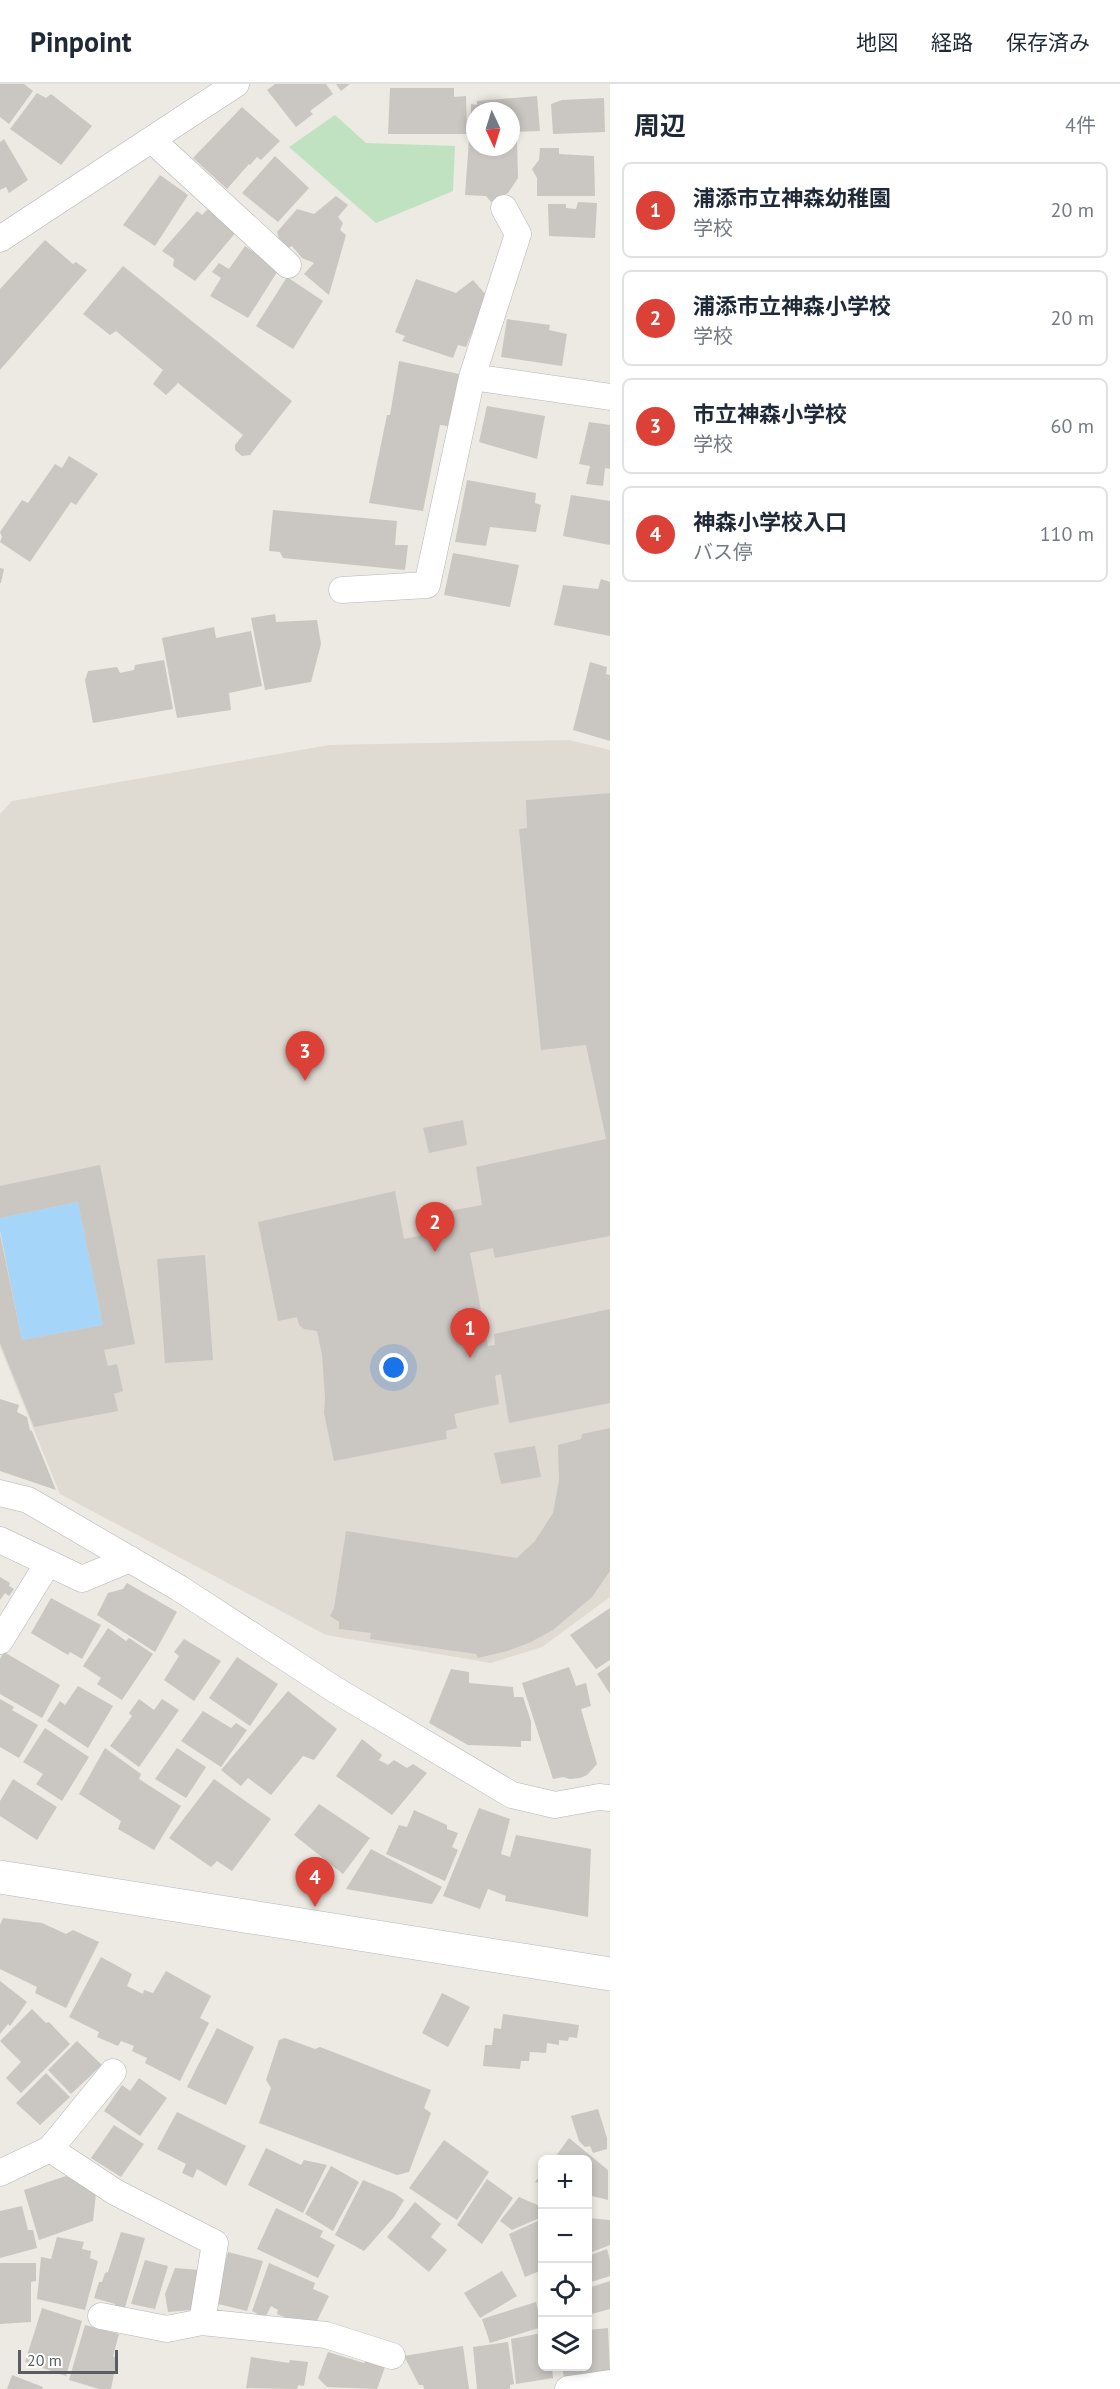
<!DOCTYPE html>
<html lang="ja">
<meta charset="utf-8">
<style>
body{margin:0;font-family:"PT Sans","Noto Sans JP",sans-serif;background:#f2f2f3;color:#1f2937}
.controls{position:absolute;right:18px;bottom:18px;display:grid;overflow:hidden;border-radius:9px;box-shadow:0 3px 9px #0003}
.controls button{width:54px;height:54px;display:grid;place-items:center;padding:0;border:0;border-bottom:2px solid #e0e1e3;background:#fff;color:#1f2937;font:30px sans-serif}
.compass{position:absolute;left:466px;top:18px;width:54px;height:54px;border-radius:50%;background:#fff;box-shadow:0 3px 9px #0003;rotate:176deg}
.scale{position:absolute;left:18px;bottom:15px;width:100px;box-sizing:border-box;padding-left:6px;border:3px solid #5a5e62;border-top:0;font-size:16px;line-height:21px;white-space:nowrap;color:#5a5e62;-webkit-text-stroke:4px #fff;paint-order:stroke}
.you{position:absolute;left:394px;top:1284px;width:21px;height:21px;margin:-15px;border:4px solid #fff;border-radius:50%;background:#1a73e8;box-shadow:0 0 0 9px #1a73e833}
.badge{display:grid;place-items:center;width:39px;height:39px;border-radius:50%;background:#dc4138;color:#fff;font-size:20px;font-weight:700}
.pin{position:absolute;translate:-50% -50px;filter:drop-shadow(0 2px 3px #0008)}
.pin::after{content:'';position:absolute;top:32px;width:21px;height:18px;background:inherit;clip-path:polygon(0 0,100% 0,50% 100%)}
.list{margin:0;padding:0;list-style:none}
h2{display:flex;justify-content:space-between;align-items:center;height:78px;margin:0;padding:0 24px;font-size:26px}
h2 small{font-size:20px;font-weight:400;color:#747a83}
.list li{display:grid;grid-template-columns:39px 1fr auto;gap:18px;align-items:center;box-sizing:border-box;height:96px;margin:0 12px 12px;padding:0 12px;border:2px solid #e0e1e3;border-radius:9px}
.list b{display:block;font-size:22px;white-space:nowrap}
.list p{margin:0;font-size:20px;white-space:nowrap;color:#747a83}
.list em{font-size:20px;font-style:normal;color:#747a83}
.icon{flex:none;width:33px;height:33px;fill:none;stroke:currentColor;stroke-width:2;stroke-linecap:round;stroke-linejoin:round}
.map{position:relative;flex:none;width:610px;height:2305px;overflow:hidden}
header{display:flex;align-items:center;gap:36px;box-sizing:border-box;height:84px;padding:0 30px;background:#fff;border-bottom:2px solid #e0e1e3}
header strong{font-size:28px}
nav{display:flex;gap:33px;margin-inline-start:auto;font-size:21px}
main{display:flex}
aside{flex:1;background:#fff}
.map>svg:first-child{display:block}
.education{fill:#dfdbd3}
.green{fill:#c0e2c0}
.water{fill:#a5d6f9}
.building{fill:#cac6c1}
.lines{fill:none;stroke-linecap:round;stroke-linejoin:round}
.street-casing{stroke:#b2b5b8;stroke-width:27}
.secondary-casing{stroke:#b3b7bb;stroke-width:34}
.street{stroke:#fff;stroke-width:26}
.secondary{stroke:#fff;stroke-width:33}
</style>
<header>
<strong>Pinpoint</strong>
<nav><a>地図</a><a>経路</a><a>保存済み</a></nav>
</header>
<main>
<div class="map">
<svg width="610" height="2305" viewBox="0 0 610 2305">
<rect width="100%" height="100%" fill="#eceae2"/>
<!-- education -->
<path class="education" d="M569,656L610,666V1513L542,1563L491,1579L326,1551L60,1410L0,1263V730L12,717L329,661Z"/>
<!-- green -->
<path class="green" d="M335,31L366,59L455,62L453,107L376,139L289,63Z"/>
<!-- water -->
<path class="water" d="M78,1118L103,1241L22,1256L0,1146V1134Z"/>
<!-- building -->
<path class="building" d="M0,0H24L33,7L9,40L0,33Z
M275,0H326L333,10L310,27L313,30L296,43L267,6Z
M336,0H350L341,7Z
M390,4H454V13L466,12L467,50H388Z
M37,9L46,14L51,10L92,42L61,81L10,45Z
M537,12L540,47L511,48V27H475V50L471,51V20L477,21V17Z
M604,14L605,48L553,50L551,20L562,16Z
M242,23L280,57L261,76L257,73L250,81L249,80L227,105L193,74Z
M4,55L28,96L9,109L6,103L0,106V58Z
M469,55H475V63H511V55H517L518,94L508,109L491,118L486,112L465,111Z
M540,64H559V70L594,72L595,112H537V94L532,85L539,76Z
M275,72L309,104L278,138L242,109Z
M160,91L188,111L155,162L123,141Z
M336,112L348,121L338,133L343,139L340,146L346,151L329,211L304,190L314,179L302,174L292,162L288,164L279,155L277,148L297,125L314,130Z
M578,118L597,119L595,154L549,152L548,120H566V124L576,125Z
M209,124L237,147L195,197L173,182L174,175L162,167L197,127L202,131Z
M45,156L73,180L76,178L87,186L0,286V205Z
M245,162L279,185L248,234L210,212L221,194L212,188L219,179L229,185Z
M123,182L292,317L250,371L242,372L235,366V361L243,351L178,299L166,311L153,300L163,286L116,247L110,251L83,230Z
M287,193L323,217L293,265L256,242Z
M416,195L456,209L473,196L487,212L466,263L458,261L453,274L402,257L405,252L395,248Z
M507,235L550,241L549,246L567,250L562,282L501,273Z
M399,277L459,290L448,342L440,341L423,427L369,419L387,331H390Z
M487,322L545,332L537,375L479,358Z
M589,338L610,341V385L605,384L603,402L586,400L590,382L579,380Z
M69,372L98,390L76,421L71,418L30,478L0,458L2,453L0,448L22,416L28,419L55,380L62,384Z
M467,396L536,409L535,419L541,421L536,448L490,443L486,462L455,458Z
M571,411L610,417V461L563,452Z
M273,426L397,437L395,461H408L405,486L283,474L280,468L269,467Z
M453,469L519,481L510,523L444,511Z
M0,484L4,485L1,499H0Z
M601,495L610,498V552L554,541L563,501L598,505Z
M275,530L276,538L317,536L321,560L311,598L265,606L251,534Z
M214,543L216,554L251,547L262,602L229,609L231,626L177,634L162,554Z
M164,576L173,625L93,639L85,596L88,587L117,583L120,589L134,586L135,581Z
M590,578L607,583L606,590L610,591V657L573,646Z
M610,709V1152L495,1174L493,1164L470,1169L488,1262L495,1261L494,1250L610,1225V1319L509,1339L501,1290L495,1292L499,1320L454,1330L457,1344L446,1347L447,1355L334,1377L324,1329L325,1313L322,1271L317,1247L304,1245L299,1241L297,1233L278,1237L258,1138L395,1107L404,1155L442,1147L439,1129L482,1121L476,1083L606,1055L586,961L541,966L519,745L527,744L526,716Z
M463,1036L467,1061L429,1069L423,1044Z
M100,1081L135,1260L104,1266L108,1282L117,1280L123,1307L114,1310L118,1327L34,1343L0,1259V1151L22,1256L103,1241L78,1118L0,1134V1102Z
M205,1171L213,1276L165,1279L157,1175Z
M0,1315L19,1321L17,1328L27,1333L30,1346L32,1347L56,1406L0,1387Z
M610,1344V1487L592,1513L553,1546L531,1558L507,1567L478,1574L476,1570L370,1555L371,1549L339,1545V1538L330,1532L334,1524L346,1447L517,1474L535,1457L553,1429L559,1396L558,1361L581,1355L582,1350Z
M535,1362L541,1393L501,1400L494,1369Z
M0,1493L10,1499L9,1502L14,1505L9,1512L5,1509L0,1516Z
M127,1499L177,1528L155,1568L97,1531L108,1509L123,1505Z
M51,1514L101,1541L82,1575L70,1568L68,1571L31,1549Z
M610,1524V1576L596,1585L570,1551Z
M108,1544L126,1557L129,1554L153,1570L122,1616L97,1600L101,1594L83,1582Z
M184,1555L221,1577L194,1617L164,1596L179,1572L174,1568Z
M4,1568L60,1601L42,1634L0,1610V1575Z
M237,1573L278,1600L250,1642L209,1614Z
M610,1581V1610L597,1590Z
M569,1583L576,1602L586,1599L591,1622L581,1625L597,1680L587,1691L580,1694L570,1695L563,1693L553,1695L522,1599Z
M451,1585L469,1588V1599L513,1603L514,1613H523L531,1637V1657H521V1663L468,1661L429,1639Z
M78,1602L113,1622L88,1664L47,1637L60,1617L65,1621Z
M288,1607L337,1645L314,1676L303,1672L271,1711L248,1694L241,1702L221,1686Z
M0,1615L14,1623L12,1626L38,1641L19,1674L0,1663Z
M139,1615L154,1626L162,1615L179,1626L139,1683L110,1662L132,1632L129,1629Z
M203,1627L231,1644L236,1639L247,1646L221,1683L181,1657Z
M45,1644L89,1673L62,1717L36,1700L43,1690L23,1678Z
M362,1655L382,1671L379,1676L388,1681L394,1676L407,1684L413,1680L427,1689L392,1731L336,1692Z
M105,1664L141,1690L139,1695L181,1722L154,1766L118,1745L121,1737L79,1710Z
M177,1664L206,1683L186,1714L155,1695Z
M13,1695L57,1723L37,1756L0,1732V1717Z
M214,1695L271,1735L232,1787L217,1777L211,1783L169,1754Z
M319,1720L370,1754L343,1790L294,1751Z
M479,1724L510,1735L501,1770L510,1773L516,1751L591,1765L588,1833L505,1817L506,1812L488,1805L480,1825L443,1812Z
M414,1726L447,1741V1745L458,1749L452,1763L458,1766L445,1797L386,1770L399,1741L407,1743Z
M371,1765L442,1803L432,1820L346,1805Z
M3,1834L42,1839L66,1850L73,1846L99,1858L66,1924L35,1909L37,1903L0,1885V1841Z
M101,1873L132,1890L127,1902L143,1910L144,1906L153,1909L166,1887L211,1912L200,1934L209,1939L180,1997L145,1979L147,1974L132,1967L134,1962L121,1957L118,1962L97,1953L99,1948L69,1933Z
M0,1897L27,1918L10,1942L8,1940L0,1950Z
M442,1909L470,1923L448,1963L422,1949Z
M32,1925L46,1939L49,1938L70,1960L21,2009L6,1994L21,1978L0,1957Z
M503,1930L579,1941L577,1954L569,1953L568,1957L559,1956V1961L547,1959L546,1969L530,1968L529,1977H521L520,1985L483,1982L485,1961H492L494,1944L501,1945Z
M217,1944L254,1963L226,2021L187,2003Z
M285,1954L315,1965L320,1963L431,2006L424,2024L431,2029L409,2088L397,2091L259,2039L271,2004L266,1996L279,1956Z
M77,1957L102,1981L71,2010L48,1986Z
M46,1989L70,2013L40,2041L16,2019Z
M139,1994L167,2014L140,2052L104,2027L122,2001L130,2007Z
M598,2025L607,2054V2065L593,2069L590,2062L585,2063L579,2057L571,2032Z
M177,2028L246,2062L226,2102L197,2085L193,2094L182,2089L186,2080L157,2065Z
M114,2041L144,2060L121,2093L91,2074Z
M569,2054L608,2086V2116L588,2111V2076H553Z
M444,2056L489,2088L457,2136L409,2104Z
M266,2064L301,2081L304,2076L327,2081L303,2129L248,2101Z
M331,2082L359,2098L333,2147L305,2130Z
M542,2089V2100L535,2098Z
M66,2092L96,2109L93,2137L39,2156L24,2106Z
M487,2095L513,2114L482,2160L457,2141Z
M363,2096L394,2109L404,2116L394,2133L364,2167L335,2151Z
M519,2113L542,2123V2133L512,2146L500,2137Z
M415,2118L441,2140L431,2153L447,2166L429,2188L387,2153Z
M22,2122L28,2146H33L37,2164L0,2174V2127Z
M276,2124L323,2147L320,2153L335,2161L318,2194L257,2165Z
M588,2134L610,2136V2161L590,2169L588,2163Z
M542,2135V2186L525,2193L509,2150Z
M121,2148L145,2154L124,2227L115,2224V2220L94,2214L99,2198H102L105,2189L108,2188Z
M57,2153L84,2158L82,2165L91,2167L90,2174L98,2177L85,2226L37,2215L41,2173L51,2175Z
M607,2165L610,2176V2192L588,2199V2172Z
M228,2168L263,2177L247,2227L214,2219Z
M145,2176L168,2182L155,2225L131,2220Z
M0,2179H36V2197L31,2198V2238L0,2240Z
M269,2179L315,2199L313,2205L329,2212L315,2241L298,2234L296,2238L277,2230L278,2226L271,2222L265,2234L252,2227Z
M175,2184L199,2186L191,2226L168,2228L165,2210Z
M502,2187L517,2212L480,2234L464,2209Z
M610,2197V2225L588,2231V2204Z
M536,2218L542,2243L490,2259L482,2235Z
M42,2224L82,2237L66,2292L25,2278Z
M85,2241L119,2250L113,2272L117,2275L111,2305H99L69,2296Z
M608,2244L610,2289L564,2293L562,2283H588V2246Z
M542,2249V2282L552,2283L553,2294L516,2300L511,2255Z
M508,2258L514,2300L510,2301V2305H477L473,2263Z
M463,2262L469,2305H424L423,2301H419L404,2272Z
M328,2268L364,2279L367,2275L385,2283L377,2305L327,2303L318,2294Z
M251,2273L289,2279L290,2276L308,2278L304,2302L298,2301L297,2305L246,2304Z
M12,2291L43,2303L42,2305H7Z"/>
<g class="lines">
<!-- street casing -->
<g class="street-casing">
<path id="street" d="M152,56L288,181
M0,155L236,0
M472,293L518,150L504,124
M342,506L427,501L472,293L610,313
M0,1409L28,1416L179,1504L334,1605L512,1711L555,1721L599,1713L610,1714
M0,1456L82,1495L130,1475
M0,1557L48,1479
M50,2065L113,1988
M0,2089L50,2065L115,2108L215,2159L202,2238L326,2251L392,2272
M101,2232L167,2245L202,2238
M568,2305L610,2299"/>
</g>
<!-- secondary casing -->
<g class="secondary-casing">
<path id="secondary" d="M0,1793L610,1890"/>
</g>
<!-- street -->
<use href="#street" class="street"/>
<!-- secondary -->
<use href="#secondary" class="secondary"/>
</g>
</svg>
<div class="controls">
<button>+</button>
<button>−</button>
<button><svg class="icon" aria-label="locate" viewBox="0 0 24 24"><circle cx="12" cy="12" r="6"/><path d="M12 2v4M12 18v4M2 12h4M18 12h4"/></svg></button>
<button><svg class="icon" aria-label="layers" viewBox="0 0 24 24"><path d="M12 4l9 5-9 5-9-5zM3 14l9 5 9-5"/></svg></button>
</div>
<svg class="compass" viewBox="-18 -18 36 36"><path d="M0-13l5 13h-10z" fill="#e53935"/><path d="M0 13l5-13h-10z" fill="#747a83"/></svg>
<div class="scale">20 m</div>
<div class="you"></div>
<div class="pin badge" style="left:470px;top:1274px">1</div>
<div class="pin badge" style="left:435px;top:1168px">2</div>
<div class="pin badge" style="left:305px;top:997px">3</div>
<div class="pin badge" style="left:315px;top:1823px">4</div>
</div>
<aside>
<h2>周辺<small>4件</small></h2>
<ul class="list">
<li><span class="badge">1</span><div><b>浦添市立神森幼稚園</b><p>学校</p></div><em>20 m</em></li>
<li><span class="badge">2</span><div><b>浦添市立神森小学校</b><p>学校</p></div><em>20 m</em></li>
<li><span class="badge">3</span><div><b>市立神森小学校</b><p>学校</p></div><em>60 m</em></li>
<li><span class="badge">4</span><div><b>神森小学校入口</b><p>バス停</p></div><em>110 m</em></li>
</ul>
</aside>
</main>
